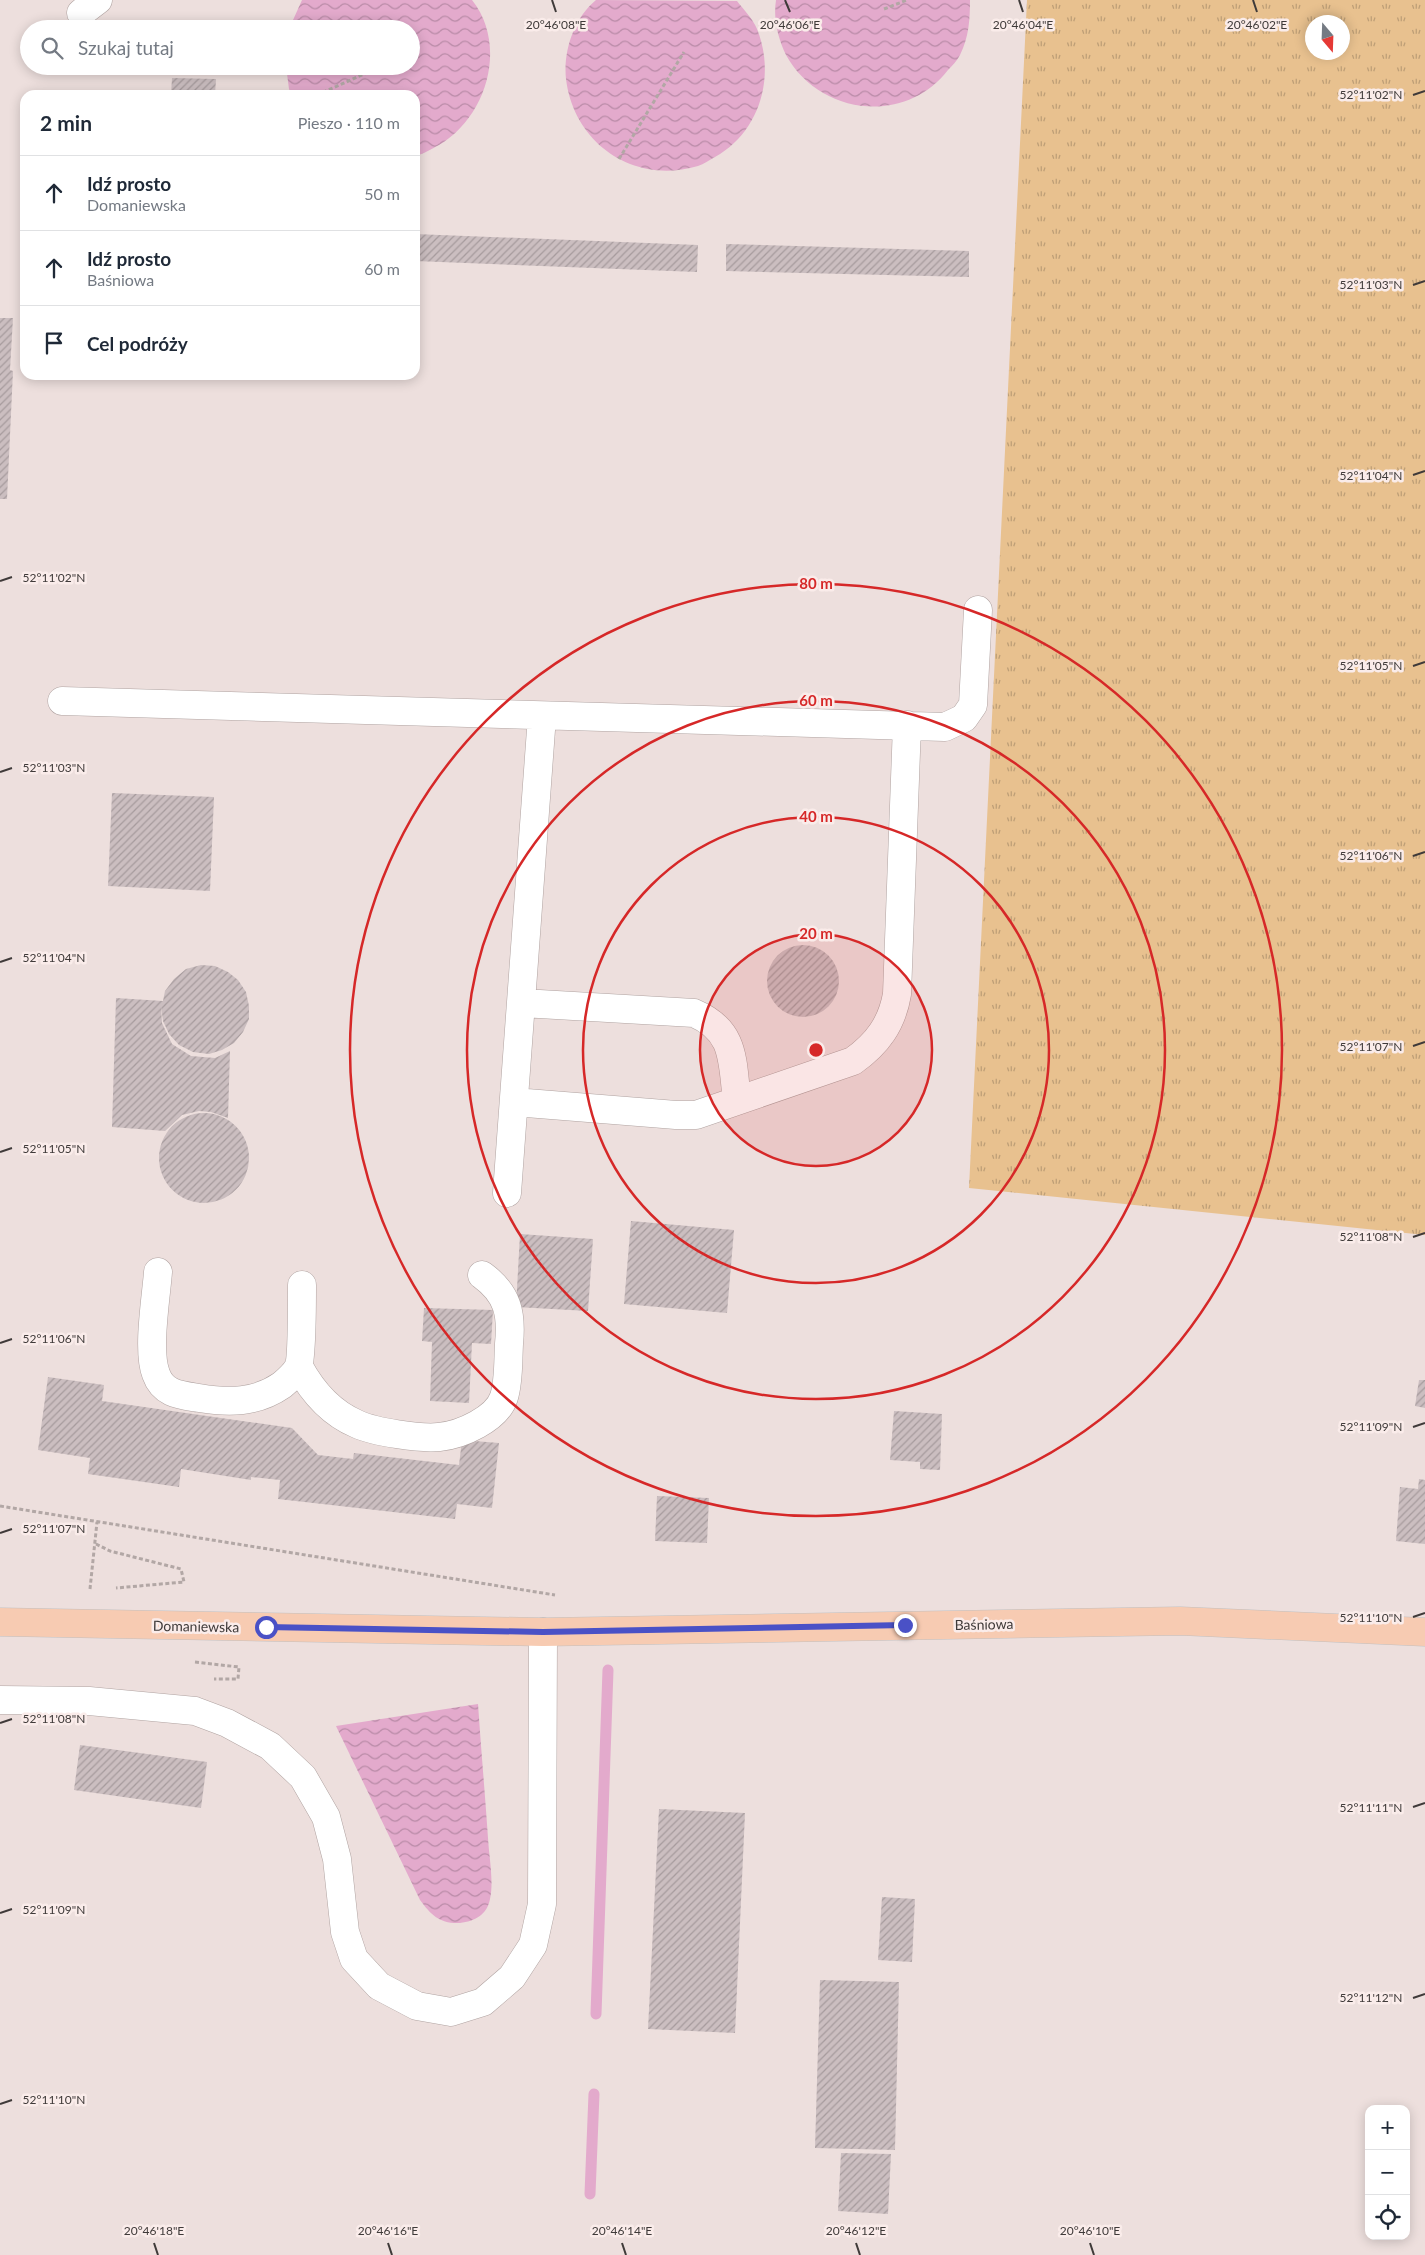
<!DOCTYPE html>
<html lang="pl">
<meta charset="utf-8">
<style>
body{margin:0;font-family:Lato,sans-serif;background:#f2f2f3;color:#1f2937}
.controls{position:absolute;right:15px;bottom:15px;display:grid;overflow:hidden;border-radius:10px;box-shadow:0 2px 12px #0003}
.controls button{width:45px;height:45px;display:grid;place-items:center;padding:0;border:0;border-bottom:1px solid #e0e1e3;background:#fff;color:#1f2937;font:25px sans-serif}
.compass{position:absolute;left:1305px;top:15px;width:45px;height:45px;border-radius:50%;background:#fff;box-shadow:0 2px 12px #0003;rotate:161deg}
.stop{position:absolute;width:15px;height:15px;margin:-11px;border:4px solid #4a51c6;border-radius:50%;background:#fff}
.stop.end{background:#4a51c6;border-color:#fff;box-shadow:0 1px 5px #0008}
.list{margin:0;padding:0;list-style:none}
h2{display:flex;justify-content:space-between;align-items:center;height:65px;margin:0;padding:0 20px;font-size:21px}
h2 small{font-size:16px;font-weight:400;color:#747a83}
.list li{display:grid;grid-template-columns:32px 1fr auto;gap:15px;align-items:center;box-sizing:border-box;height:75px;padding:0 20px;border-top:1px solid #e0e1e3}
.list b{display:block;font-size:19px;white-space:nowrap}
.list p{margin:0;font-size:16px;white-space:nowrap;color:#747a83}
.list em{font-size:16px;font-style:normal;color:#747a83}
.icon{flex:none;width:28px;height:28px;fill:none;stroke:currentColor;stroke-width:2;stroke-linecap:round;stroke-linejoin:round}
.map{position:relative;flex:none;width:1425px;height:2255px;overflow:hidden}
.search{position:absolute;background:#fff;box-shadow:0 2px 12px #0003;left:20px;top:20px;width:400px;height:55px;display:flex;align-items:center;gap:12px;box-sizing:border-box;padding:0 18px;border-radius:28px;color:#747a83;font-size:19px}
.panel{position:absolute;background:#fff;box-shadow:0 2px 12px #0003;left:20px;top:90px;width:400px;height:290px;border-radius:15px}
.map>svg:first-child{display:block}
.grass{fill:url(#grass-tufts);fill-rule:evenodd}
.water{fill:url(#water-waves)}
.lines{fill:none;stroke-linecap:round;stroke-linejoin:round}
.stream{stroke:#e3aacc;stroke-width:11}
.building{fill:url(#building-hatch)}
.minor-casing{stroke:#b0a3a1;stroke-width:29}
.major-casing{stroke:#c2c0c0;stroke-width:29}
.path{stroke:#b2a7a5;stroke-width:3;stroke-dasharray:4 2.5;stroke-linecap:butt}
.minor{stroke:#fff;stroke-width:28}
.major{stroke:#f7cbb2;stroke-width:28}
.route{stroke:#4a51c6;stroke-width:6}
.ticks{fill:none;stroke:#3f3a39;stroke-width:2}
.ring{fill:none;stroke:#d62828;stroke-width:2.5}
.labels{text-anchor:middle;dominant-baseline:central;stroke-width:5;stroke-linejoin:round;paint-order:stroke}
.street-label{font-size:14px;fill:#3f3a39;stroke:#faecea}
.ticks-label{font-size:12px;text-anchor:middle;fill:#3f3a39;stroke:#faecea;stroke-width:5;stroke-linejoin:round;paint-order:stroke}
.centre{fill:#d62828;stroke:#faecea;stroke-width:2.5}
.ring-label{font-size:15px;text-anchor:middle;font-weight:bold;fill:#d62828;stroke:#faecea;stroke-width:5;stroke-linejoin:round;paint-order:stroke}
</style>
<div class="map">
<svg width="1425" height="2255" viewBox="0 0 1425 2255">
<defs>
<pattern id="grass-tufts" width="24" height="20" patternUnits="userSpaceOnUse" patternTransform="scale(1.25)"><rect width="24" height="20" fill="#e8c18f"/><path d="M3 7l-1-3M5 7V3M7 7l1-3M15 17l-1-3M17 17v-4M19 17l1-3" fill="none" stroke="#bd9e76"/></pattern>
<pattern id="water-waves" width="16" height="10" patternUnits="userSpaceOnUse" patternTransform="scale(1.25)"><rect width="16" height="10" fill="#e3aacc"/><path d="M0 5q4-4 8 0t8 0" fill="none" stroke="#b98ba7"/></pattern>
<pattern id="building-hatch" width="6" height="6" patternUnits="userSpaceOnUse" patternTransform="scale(1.25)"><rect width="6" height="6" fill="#cbbec0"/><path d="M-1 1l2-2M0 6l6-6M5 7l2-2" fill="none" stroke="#a69b9d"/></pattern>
</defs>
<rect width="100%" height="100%" fill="#eddfdd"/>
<!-- grass -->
<path class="grass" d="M1027,0H1425V1235L969,1188ZM1312,22H1342V52H1312Z"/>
<!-- water -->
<path class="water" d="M302,0H472C508,45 487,117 439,145C431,149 424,154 415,156V95H292L289,89L286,66H411V29H289Z
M596,0L737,1C744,10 753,19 757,29C776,76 760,132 715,157C709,160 704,164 698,166C634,185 574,144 566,79C563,51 574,18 596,0Z
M776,0H970C970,19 969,37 960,55C957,61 952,66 948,70C905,126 819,115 786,55C778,38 773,19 776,0Z
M478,1704C481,1749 485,1793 488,1838C489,1856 494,1882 490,1899C487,1915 475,1921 460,1923C440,1924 431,1915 420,1900L336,1726Z"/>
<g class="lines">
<!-- stream -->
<path class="stream" d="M596,2014L608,1670
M590,2194L594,2094"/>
</g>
<!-- building -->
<path class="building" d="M172,78L216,79L215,95H171Z
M415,234L698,245L697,272L415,261Z
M726,244L969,251V277L726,271Z
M0,318H13L10,370L13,371L7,499H0Z
M112,793L214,797L210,891L108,886Z
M767 981a36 36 0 1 1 72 0a36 36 0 1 1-72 0Z
M201,965L215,966L228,972L238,980L246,992L249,1006V1019L243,1032L234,1043L222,1050L209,1054L193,1052L179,1045L169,1034L163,1021L161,1006L162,1023L172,1044L191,1056L215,1058L230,1051L228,1118L211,1112L199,1111L182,1115L165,1131L112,1127L116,998L163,1001L165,991L174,979L186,969Z
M159 1158a45 45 0 1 1 90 0a45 45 0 1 1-90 0Z
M631,1221L734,1230L727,1313L624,1304Z
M520,1234L593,1239L588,1311L516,1307Z
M424,1308L493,1310L491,1344L472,1343L469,1403L430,1401L432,1342L422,1341Z
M48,1377L104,1385L102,1401L292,1428L318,1455L353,1459L354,1453L459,1465L462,1440L499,1443L492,1508L457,1504L455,1519L278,1499L280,1480L251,1477V1480L181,1469L179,1487L88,1474L90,1458L38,1450Z
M1419,1380H1425V1408L1415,1406Z
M894,1411L942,1414L940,1470L920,1469V1462L890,1460Z
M1419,1479L1425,1480V1544L1396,1541L1400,1487L1418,1489Z
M657,1496L709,1498L707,1543L655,1541Z
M80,1745L207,1762L201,1808L74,1790Z
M659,1809L745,1813L735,2033L648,2029Z
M882,1897L915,1899L912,1962L878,1960Z
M820,1980L899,1982L895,2150L815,2148Z
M841,2153L891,2154L888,2214L838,2211Z"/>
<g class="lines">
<!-- minor casing -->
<g class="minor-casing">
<path id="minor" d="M81,13L98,0
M62,701L945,727L964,718L973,705L978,610
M522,1003L694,1013C736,1031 732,1061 737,1101
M514,1102L676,1115H696L853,1061C877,1044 892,1024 897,994L907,725
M507,1193L542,716
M158,1272C156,1298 147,1351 156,1374C163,1394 180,1395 199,1398C229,1403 256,1403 282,1385C288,1380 294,1375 298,1368C302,1360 302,1299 302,1285
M299,1367C312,1391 331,1413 357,1424C374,1432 421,1439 439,1437C461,1435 497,1419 504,1397C509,1381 508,1361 509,1344C512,1314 508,1294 482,1275
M0,1700L89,1701L195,1711L227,1723L270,1746L303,1777L326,1817L337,1859L345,1932L354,1959L379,1986L417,2006L451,2012L483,2002L512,1977L533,1945L542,1904L543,1632"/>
</g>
<!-- major casing -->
<g class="major-casing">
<path id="major" d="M0,1622L543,1632L1180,1621L1425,1632"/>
</g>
<!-- path -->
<path class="path" d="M884,9L907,0
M317,95L382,66
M619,159L684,52
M0,1506L555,1595
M96,1544L110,1551L181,1569L184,1582L116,1588
M90,1589L97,1522
M195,1662L239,1667L238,1679H214"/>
<!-- minor -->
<use href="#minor" class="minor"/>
<!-- major -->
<use href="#major" class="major"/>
</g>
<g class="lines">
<!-- route -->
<path class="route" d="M266,1627L543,1632L905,1625"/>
</g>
<!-- ticks -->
<path class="ticks" d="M552,0L556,12M785,0L790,12M1019,0L1023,12M1253,0L1257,12M1413,95L1425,91M1413,285L1425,281M1413,475L1425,471M0,581L12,577M1413,666L1425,662M0,772L12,768M1413,856L1425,852M0,962L12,958M1413,1046L1425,1042M0,1152L12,1148M1413,1237L1425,1233M0,1343L12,1339M1413,1427L1425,1423M0,1533L12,1529M1413,1617L1425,1613M0,1723L12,1719M1413,1807L1425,1803M0,1913L12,1909M1413,1998L1425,1994M0,2104L12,2100M154,2243L158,2255M388,2243L392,2255M622,2243L626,2255M856,2243L860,2255M1090,2243L1094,2255"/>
<!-- distance rings -->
<circle cx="816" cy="1050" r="116" fill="#d62828" fill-opacity=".12"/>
<g class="ring">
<circle cx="816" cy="1050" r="116"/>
<circle cx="816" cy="1050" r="233"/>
<circle cx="816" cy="1050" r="349"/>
<circle cx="816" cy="1050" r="466"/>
</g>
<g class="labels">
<!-- street labels -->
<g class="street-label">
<text transform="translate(984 1624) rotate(-1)">Baśniowa</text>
<text transform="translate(196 1626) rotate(1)">Domaniewska</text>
</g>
</g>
<g class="ticks-label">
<text x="556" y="29">20°46'08"E</text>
<text x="790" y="29">20°46'06"E</text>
<text x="1023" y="29">20°46'04"E</text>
<text x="1257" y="29">20°46'02"E</text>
<text x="1371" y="99">52°11'02"N</text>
<text x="1371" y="289">52°11'03"N</text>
<text x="1371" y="480">52°11'04"N</text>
<text x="54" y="582">52°11'02"N</text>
<text x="1371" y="670">52°11'05"N</text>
<text x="54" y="772">52°11'03"N</text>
<text x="1371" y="860">52°11'06"N</text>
<text x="54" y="962">52°11'04"N</text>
<text x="1371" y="1051">52°11'07"N</text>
<text x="54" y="1153">52°11'05"N</text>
<text x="1371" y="1241">52°11'08"N</text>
<text x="54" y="1343">52°11'06"N</text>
<text x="1371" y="1431">52°11'09"N</text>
<text x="54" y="1533">52°11'07"N</text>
<text x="1371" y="1622">52°11'10"N</text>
<text x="54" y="1723">52°11'08"N</text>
<text x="1371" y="1812">52°11'11"N</text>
<text x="54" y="1914">52°11'09"N</text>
<text x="1371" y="2002">52°11'12"N</text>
<text x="54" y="2104">52°11'10"N</text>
<text x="154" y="2235">20°46'18"E</text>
<text x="388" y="2235">20°46'16"E</text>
<text x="622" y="2235">20°46'14"E</text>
<text x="856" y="2235">20°46'12"E</text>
<text x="1090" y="2235">20°46'10"E</text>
</g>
<circle cx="816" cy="1050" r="8" class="centre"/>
<g class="ring-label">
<text x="816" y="589">80 m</text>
<text x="816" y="706">60 m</text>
<text x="816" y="822">40 m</text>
<text x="816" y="939">20 m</text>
</g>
</svg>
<div class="controls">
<button>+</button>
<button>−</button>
<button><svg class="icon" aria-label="locate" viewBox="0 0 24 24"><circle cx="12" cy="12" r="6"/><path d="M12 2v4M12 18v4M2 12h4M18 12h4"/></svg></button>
</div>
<svg class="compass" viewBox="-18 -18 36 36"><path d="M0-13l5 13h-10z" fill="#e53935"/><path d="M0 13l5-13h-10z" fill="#747a83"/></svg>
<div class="stop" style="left:266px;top:1627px"></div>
<div class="stop end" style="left:905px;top:1625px"></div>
<div class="search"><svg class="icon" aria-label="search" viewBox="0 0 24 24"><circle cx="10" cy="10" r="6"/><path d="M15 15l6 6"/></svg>Szukaj tutaj</div>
<section class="panel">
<h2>2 min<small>Pieszo · 110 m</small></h2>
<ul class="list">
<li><svg class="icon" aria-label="ahead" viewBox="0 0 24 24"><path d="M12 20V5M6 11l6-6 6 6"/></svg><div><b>Idź prosto</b><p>Domaniewska</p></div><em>50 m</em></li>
<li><svg class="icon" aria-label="ahead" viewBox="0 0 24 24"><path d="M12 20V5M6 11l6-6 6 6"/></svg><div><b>Idź prosto</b><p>Baśniowa</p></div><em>60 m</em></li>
<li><svg class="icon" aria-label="arrive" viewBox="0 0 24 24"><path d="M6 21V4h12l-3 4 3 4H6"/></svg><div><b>Cel podróży</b></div></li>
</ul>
</section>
</div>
